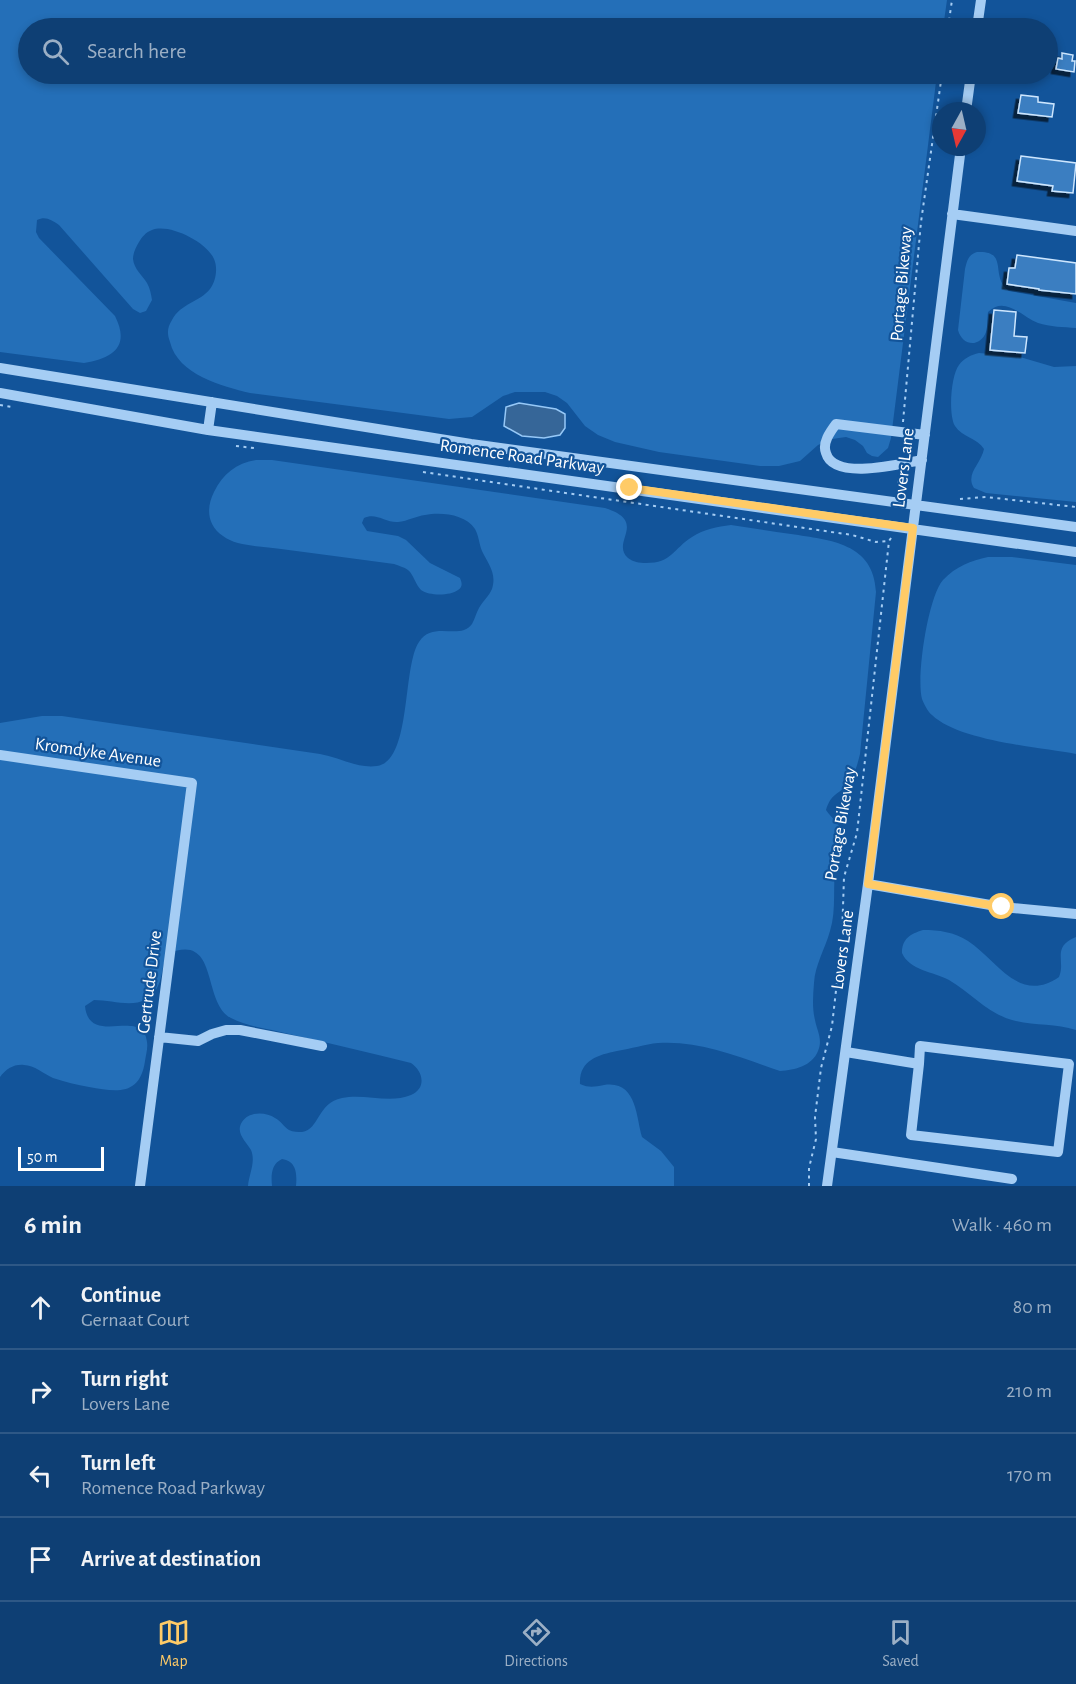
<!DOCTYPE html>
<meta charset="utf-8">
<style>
body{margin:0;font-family:"Alegreya Sans",sans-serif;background:#1c4a7c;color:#f1f3f6}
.compass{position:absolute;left:932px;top:102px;width:54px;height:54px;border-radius:50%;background:#0e3f74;box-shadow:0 3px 9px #0003;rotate:188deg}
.scale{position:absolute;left:18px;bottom:15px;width:86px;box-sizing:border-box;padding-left:6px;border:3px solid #fff;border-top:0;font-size:16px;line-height:21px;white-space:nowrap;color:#fff;-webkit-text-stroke:4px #12549a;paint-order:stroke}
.stop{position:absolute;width:18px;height:18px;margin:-14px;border:4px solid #ffcb67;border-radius:50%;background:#fff}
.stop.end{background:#ffcb67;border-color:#fff;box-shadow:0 2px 6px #0008}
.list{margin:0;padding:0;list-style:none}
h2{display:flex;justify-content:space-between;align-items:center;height:78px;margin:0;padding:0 24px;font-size:26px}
h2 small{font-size:20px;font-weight:400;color:#9bafc5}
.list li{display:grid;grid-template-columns:39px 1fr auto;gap:18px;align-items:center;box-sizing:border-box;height:84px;padding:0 24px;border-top:2px solid #2e5886}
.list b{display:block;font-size:22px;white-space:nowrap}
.list p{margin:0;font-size:20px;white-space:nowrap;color:#9bafc5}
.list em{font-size:20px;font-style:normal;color:#9bafc5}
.icon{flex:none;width:33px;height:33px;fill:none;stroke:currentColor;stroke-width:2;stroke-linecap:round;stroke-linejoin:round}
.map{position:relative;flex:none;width:1076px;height:1186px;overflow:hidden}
.search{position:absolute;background:#0e3f74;box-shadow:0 3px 9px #0003;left:18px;right:18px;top:18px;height:66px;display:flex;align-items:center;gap:15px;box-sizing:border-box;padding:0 21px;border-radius:33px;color:#9bafc5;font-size:22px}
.sheet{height:414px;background:#0e3f74}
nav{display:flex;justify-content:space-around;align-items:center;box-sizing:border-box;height:84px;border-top:2px solid #2e5886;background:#0e3f74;font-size:16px;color:#9bafc5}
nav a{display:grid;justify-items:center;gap:3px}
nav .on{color:#ffcb67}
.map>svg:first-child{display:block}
.green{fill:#246fb8}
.water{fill:#366698;stroke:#96c8f7;stroke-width:1.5}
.building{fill:#3a7ec1;stroke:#cde6fe;stroke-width:1.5;filter:url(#shadow)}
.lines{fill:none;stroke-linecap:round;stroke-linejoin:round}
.path{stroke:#a5cdf4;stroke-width:2;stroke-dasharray:3 4.5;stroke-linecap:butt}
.minor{stroke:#a5cdf4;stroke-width:10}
.route{stroke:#ffcb67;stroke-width:8}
.labels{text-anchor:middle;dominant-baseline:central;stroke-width:4.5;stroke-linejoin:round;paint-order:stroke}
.street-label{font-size:18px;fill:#fff;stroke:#12549a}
</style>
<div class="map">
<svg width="1076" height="1186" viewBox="0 0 1076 1186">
<defs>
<filter id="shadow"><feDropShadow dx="-4.5" dy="4.5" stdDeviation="0" flood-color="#0009"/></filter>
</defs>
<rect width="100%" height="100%" fill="#12549a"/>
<!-- green -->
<path class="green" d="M0,0H947L943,28H28V74H937L891,438L888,448L878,457L872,456L867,453L863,446L855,440L846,437L832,439L818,445L800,461L779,466H760L659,452L615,442L598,435L585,426L567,403L557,396L545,392H515L503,396L472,417L449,419L250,393C222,386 178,375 170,342C167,334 167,328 172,320C181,303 200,302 210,289C216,281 218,268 214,259C207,242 169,223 152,230C146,232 142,237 139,242C136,247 133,253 133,259C134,269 142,275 147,283C150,288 151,294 152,300L146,311L140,313L133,309L59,225C51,220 46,216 37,220L36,232L39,238L115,316C130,346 114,358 84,363L0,352Z
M977,252C1010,250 989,277 1009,291L1076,303V328C1064,327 1050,327 1038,323C1022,317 1005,295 988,312C987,319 988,326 986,332C980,348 962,346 958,330L965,269C967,261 968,255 977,252Z
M979,353L1020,357L1054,367L1076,366V502L986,493L974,488C965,474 981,464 984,449C977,438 962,437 955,426C948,414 951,375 959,365C964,358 971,355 979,353Z
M256,460H272L605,508C649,522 610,542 628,558C633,562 639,563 646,563C672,563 673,549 692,537C704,529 717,527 731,525C751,528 771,531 791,534C830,540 874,543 876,592L860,754C857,766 854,778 845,787C835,796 831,795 826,810C831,818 843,826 843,836C842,845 837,854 836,863C832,885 837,909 830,931C825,949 815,965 814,983C813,995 812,1008 815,1020C817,1031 823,1039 818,1051C812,1066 795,1070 780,1071C742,1058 700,1040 658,1043C645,1044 631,1049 617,1051C598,1055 579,1060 580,1084C589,1088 594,1087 604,1085C637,1080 636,1117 642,1137L661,1151L674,1167V1186H296C297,1175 297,1161 282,1159C271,1164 271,1176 272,1186H248C249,1174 256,1162 251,1150C246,1141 235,1133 242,1122C249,1111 266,1112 275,1118C281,1121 284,1127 289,1130C293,1132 298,1132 302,1132C320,1129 317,1103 342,1098C364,1093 389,1104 411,1095C427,1088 423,1071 411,1063C370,1053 330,1043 289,1034C270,1029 248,1027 231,1018C201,1002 220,931 167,954C162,964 163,976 158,986C145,1013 117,1000 94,1000L85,1006C89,1048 143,1006 147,1042C148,1048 146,1054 145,1061C140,1096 117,1092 89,1087C77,1085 65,1082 53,1078C44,1074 34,1065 24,1065C14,1064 6,1069 0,1077V723L42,716H62L320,754C339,757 358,769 377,766C412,761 402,667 419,642C433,620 460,641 472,624C475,619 476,613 479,608C483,601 489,596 492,589C497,573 488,564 482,551C479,544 479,536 475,529C465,514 441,512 425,515C416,516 408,521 398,522C386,523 376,512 364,518L362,523L367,531L398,536L406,540L430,563L460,578C462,583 463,587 458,590C450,596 429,596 421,590C415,584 414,575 408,570C404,567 399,566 394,564C357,559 319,554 281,549C264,546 237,547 223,536C207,525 206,508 214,492C223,474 236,463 256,460Z
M988,557H1012L1076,565V754C1038,747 959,741 932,715C928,712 924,704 922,699C916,677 928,597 943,580C956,566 971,561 988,557Z
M923,930C939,930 954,932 968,941C996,959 1019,1005 1059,977C1066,961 1051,947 1076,937V1030C1055,1023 1033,1026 1012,1020C987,1013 971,993 949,980C934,972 909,970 902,953C902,939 910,934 923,930Z"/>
<!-- water -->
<path class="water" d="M519,403L556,409L565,414V428L560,435L544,438L522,436L504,426L506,407Z"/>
<!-- building -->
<path class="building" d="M1062,53L1073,55L1072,61H1075L1074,72L1056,69L1058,58L1062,59Z
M1021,95L1038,97V102L1054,104L1052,117L1018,113Z
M1021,156L1076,163L1073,193L1052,191L1053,186L1017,181Z
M1017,255L1076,263V294L1039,290V289L1007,284L1009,268H1015Z
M994,310L1016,312L1014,336L1027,337L1025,353L990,350Z"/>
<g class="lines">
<!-- path -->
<path class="path" d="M948,28L952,0
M0,405L12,407
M903,422L921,222L942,74
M236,446L254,448
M423,472L852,535L876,542L889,541
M898,491V476
M960,499L986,497L1076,507
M809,1186V1168L816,1139L815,1117L821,1068L832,1026L842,937L844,877L857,833L889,541L893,535"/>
<!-- minor -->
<path class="minor" d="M977,28L981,0
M966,111L971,74
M952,214L1076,231
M0,368L471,444L1076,527
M0,393L208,430L1076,552
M208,430L212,402
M922,460C900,464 834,481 826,453C822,443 830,432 836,424L925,435
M0,755L192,783L140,1186
M868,884L1002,907L1076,914
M159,1037L198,1041L212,1034L226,1030H240L322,1046
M846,1052L919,1064L911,1135L1058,1152L1069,1064L920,1046L919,1064
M832,1152L1012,1179
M827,1186L868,884L961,147"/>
</g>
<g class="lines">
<!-- route -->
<path class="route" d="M630,488L913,528L868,884L1002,907"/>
</g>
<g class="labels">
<!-- street labels -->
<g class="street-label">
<text transform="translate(902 284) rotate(-85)">Portage Bikeway</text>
<text transform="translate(522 457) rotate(8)">Romence Road Parkway</text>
<text transform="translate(904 468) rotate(-83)">Lovers Lane</text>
<text transform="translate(98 753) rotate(8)">Kromdyke Avenue</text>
<text transform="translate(841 824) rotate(-80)">Portage Bikeway</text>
<text transform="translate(843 950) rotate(-82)">Lovers Lane</text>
<text transform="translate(150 982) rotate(-83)">Gertrude Drive</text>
</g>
</g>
</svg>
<svg class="compass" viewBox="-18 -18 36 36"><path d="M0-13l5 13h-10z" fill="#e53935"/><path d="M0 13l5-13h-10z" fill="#9bafc5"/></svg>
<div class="scale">50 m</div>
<div class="stop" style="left:1002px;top:907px"></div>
<div class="stop end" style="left:630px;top:488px"></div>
<div class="search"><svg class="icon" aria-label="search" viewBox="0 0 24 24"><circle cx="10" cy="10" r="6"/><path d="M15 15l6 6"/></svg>Search here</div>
</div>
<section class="sheet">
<h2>6 min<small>Walk · 460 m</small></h2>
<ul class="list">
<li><svg class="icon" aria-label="ahead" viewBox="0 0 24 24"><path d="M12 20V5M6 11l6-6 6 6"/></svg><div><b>Continue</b><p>Gernaat Court</p></div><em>80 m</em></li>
<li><svg class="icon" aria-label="right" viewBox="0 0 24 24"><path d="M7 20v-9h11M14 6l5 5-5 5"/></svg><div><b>Turn right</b><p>Lovers Lane</p></div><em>210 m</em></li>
<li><svg class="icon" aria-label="left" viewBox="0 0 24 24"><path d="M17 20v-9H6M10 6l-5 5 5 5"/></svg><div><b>Turn left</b><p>Romence Road Parkway</p></div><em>170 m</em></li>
<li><svg class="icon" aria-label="arrive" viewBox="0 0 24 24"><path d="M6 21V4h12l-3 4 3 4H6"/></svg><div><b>Arrive at destination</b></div></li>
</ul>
</section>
<nav>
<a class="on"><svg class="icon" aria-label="map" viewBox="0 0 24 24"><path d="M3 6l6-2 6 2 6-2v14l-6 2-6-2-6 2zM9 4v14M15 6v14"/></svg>Map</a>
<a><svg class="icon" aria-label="directions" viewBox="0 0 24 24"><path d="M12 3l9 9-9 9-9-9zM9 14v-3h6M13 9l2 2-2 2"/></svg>Directions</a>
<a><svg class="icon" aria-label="saved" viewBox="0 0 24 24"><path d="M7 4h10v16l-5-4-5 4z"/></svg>Saved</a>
</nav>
